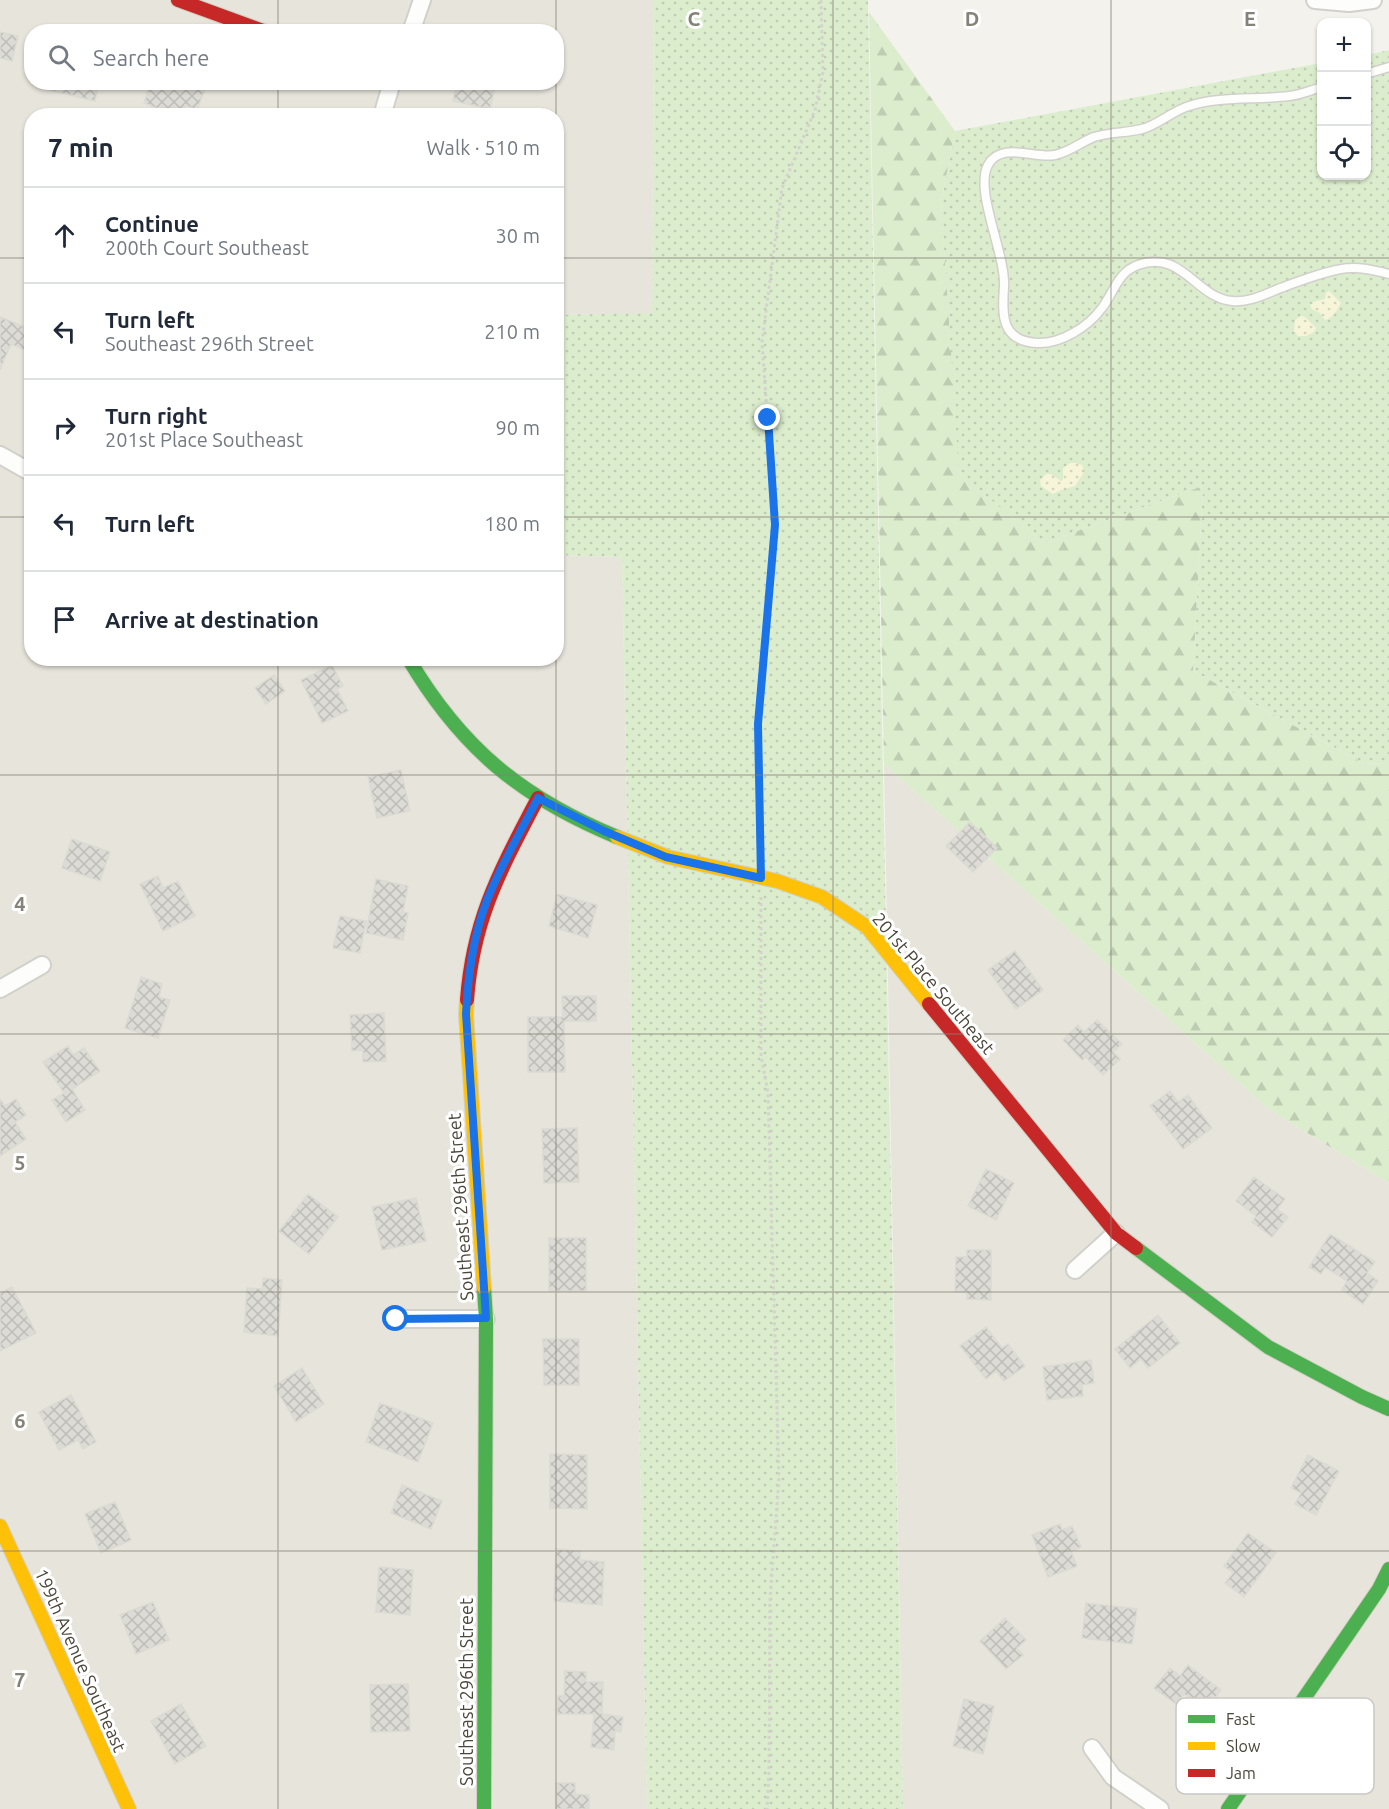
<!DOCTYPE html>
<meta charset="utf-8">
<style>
body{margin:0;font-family:Ubuntu,sans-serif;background:#f2f2f3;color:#1f2937}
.controls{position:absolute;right:18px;top:18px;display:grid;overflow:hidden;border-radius:12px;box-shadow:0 2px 4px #0004}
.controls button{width:54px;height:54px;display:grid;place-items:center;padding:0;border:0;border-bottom:2px solid #e0e1e3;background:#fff;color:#1f2937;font:30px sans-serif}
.stop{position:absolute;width:18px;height:18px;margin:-14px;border:4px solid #1a73e8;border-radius:50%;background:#fff}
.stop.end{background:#1a73e8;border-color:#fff;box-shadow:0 2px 6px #0008}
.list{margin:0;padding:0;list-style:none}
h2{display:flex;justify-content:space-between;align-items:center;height:78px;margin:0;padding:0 24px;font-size:26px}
h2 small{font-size:20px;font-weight:400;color:#747a83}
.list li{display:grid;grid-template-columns:39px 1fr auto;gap:18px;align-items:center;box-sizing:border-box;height:96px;padding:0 24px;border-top:2px solid #e0e1e3}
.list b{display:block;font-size:22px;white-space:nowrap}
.list p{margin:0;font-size:20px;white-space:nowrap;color:#747a83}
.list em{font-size:20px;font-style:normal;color:#747a83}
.icon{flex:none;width:33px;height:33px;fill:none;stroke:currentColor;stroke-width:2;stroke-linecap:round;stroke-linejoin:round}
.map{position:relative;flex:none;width:1389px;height:1809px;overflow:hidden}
.search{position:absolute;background:#fff;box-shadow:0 2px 4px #0004;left:24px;top:24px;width:540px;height:66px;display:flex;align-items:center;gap:15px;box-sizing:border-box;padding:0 21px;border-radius:24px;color:#747a83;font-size:22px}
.panel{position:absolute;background:#fff;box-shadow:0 2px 4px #0004;left:24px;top:108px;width:540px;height:558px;border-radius:24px}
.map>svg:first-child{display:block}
.residential{fill:#e7e5db;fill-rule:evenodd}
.grass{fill:url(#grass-dots)}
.forest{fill:url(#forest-firs)}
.sand{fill:url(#sand-dots)}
.building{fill:url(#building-cross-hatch);stroke:#dbdad3;stroke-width:1.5}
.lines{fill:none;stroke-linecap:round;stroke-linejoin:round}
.lane-casing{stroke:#d1d0cb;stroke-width:11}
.street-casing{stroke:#d1d0cb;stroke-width:20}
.fast-casing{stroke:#d2d0c4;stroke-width:16}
.slow-casing{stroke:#d2d0c4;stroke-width:16}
.jam-casing{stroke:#d2d0c4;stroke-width:16}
.path{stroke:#d3d2cc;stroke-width:3;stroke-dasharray:3 3;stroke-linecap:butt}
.lane{stroke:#fdfdfc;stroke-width:8}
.street{stroke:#fdfdfc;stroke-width:16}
.fast{stroke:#4caf50;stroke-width:14}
.slow{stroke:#ffc107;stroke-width:14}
.jam{stroke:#c62828;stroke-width:14}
.route{stroke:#1a73e8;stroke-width:8}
.grid{fill:none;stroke:#858278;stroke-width:1.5;stroke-opacity:0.55}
.labels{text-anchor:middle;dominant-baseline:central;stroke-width:6;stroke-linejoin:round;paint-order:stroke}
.street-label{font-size:18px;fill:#4a4639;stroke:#fff}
.key{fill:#fff;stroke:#c9c8c4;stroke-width:1.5}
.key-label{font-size:16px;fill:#4a4639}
.grid-label{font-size:20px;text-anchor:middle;font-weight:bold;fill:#858278;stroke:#fff;stroke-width:6;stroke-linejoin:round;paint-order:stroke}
</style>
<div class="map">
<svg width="1389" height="1809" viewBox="0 0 1389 1809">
<defs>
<pattern id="grass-dots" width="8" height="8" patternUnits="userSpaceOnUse" patternTransform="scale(1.5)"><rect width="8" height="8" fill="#dcedce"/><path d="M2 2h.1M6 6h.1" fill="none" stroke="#becdb2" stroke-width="1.8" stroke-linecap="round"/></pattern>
<pattern id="forest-firs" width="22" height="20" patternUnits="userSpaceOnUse" patternTransform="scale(1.5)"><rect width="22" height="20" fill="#dcedce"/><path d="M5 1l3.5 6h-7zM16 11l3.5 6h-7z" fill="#becdb2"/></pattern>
<pattern id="sand-dots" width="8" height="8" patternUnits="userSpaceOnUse" patternTransform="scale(1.5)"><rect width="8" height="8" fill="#f6f4d9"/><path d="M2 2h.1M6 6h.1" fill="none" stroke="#d4d3bb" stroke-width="1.8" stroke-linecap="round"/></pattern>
<pattern id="building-cross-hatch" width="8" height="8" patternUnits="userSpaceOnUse" patternTransform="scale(1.5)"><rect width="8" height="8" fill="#dddbd5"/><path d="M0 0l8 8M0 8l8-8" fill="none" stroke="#bfbdb8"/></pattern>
</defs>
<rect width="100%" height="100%" fill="#f3f2ed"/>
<!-- residential -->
<path class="residential" d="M0,0H654L652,314L557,315L556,116H32V658H556L557,555L622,557L647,1809H0ZM32,32H556V82H32Z
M884,764L1268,1109L1389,1183V1809H903Z"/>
<!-- grass -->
<path class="grass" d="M654,0H868L903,1809H647L622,557L557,555V315L652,313Z
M1389,50V763L1365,764L1193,671L1203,486L1044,543L958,474L941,202L955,131L1321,63L1322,176H1366L1367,55Z"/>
<!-- forest -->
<path class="forest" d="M869,12L955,131L941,202L959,474L1044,543L1203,486L1193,671L1365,764L1389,763V1183L1268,1109L884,764Z"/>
<!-- sand -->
<path class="sand" d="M1329,291L1341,303C1337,309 1334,318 1325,320L1320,313L1312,309L1310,305L1313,302L1325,299L1326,293Z
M1301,316L1305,317L1316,328L1314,332L1306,336H1298L1294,331L1295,320Z
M1070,463H1076L1082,465L1084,472L1075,486L1061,490L1053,494L1041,486L1040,480L1046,474H1051L1061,481L1063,480V468Z"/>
<!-- building -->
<path class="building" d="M0,32L18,36L12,61L0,58Z
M41,82H99L95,101L40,88Z
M151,82H198L206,86L197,110L185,105L181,116H176L144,103Z
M457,82H496L490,109L453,101Z
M0,317L32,330V353L11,344L0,370Z
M332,665L343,686L337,689L348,711L322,723L301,680Z
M274,675L285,691L266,704L255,688Z
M401,770L410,811L377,818L368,777Z
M970,822L997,848L973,872L946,846Z
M72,839L110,852L100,881L62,868Z
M158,876L163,888L178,881L195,916L163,931L140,884Z
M376,879L408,886L403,912L408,913L403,940L366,933Z
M557,894L597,905L588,938L549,926Z
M340,916L366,921L360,953L333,948Z
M1015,951L1043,990L1016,1009L988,970Z
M141,977L162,984L159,997L170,1000L158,1038L125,1028Z
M562,996H596V1021H564L565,1072H528V1017H563Z
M384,1013L386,1061L363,1062V1050L352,1051L350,1015Z
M1097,1020L1122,1044L1113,1052L1120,1059L1103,1075L1086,1057L1082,1060L1063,1040L1078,1025L1084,1032Z
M68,1046L73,1055L84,1048L100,1071L72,1089L85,1110L66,1122L52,1100L64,1093L43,1062Z
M1170,1091L1178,1102L1188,1095L1212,1128L1183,1149L1150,1106Z
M0,1099L5,1106L16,1099L26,1115L15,1122L26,1139L0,1156Z
M577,1128L579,1182L544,1183L542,1129Z
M986,1169L1014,1183L996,1220L968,1206Z
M1254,1177L1285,1199L1277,1209L1288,1217L1272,1237L1252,1222L1256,1216L1236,1201Z
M308,1194L338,1217L309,1254L279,1231Z
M416,1198L426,1241L382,1250L372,1207Z
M1330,1234L1375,1262L1367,1273L1378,1281L1363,1304L1342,1290L1347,1281L1325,1267L1321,1274L1309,1267Z
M549,1238H586V1291H549Z
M967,1250H991V1300L967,1299V1292H955L956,1257H967Z
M263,1278L282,1280L278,1336L244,1332L247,1288L262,1289Z
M12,1287L36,1333L0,1351V1293Z
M1158,1315L1180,1343L1148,1368L1141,1359L1130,1368L1115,1349Z
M986,1327L1002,1348L1008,1344L1025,1366L1004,1381L996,1371L986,1379L960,1346Z
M543,1339H579V1385H544Z
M1091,1360L1094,1383L1082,1385L1083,1396L1047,1400L1043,1367Z
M302,1368L324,1404L296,1422L274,1386Z
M71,1395L96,1442L83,1449L78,1440L59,1450L39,1412Z
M380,1403L433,1423L418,1462L366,1442Z
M550,1454L587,1455V1509L550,1508Z
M1308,1455L1339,1471L1316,1515L1295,1504L1301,1493L1291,1488Z
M402,1485L442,1501L431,1529L391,1513Z
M115,1502L131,1540L101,1553L85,1514Z
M1060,1524L1062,1530L1072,1526L1081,1547L1071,1551L1077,1566L1048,1577L1032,1535Z
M1248,1533L1276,1553L1244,1597L1225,1583L1233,1573L1224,1566Z
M556,1549L580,1551V1560L604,1562L602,1605L554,1601Z
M379,1567L413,1570L410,1615L376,1612Z
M153,1602L169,1640L136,1654L120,1615Z
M1086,1603L1137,1609L1132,1644L1082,1638Z
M1005,1618L1026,1640L1017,1648L1023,1655L1006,1669L980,1641Z
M1188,1665L1221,1690L1206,1710L1184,1694L1176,1704L1154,1688L1170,1668L1180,1676Z
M565,1671L586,1672V1682H603L602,1714L623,1717L621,1732L615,1731L614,1750L591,1747L594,1714H557L558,1696H564Z
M408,1684L410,1731L371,1732L370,1685Z
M964,1699L994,1706L983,1754L953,1746Z
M181,1704L206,1746L175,1764L151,1721Z
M556,1783H575V1794L589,1795V1809H556Z"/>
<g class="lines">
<!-- lane casing -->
<g class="lane-casing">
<path id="lane" d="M1366,74L1389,67
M1322,87C1311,90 1300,95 1289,96C1258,100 1218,96 1189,106C1172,111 1158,125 1142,129C1126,133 1110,132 1094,137C1081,142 1070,152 1055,155C1035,159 1001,141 988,165C974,191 1006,254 1004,287C1002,315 1001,341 1037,343C1061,344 1088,327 1102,308C1114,292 1118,272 1138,265C1182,249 1196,298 1232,301C1251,303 1269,292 1286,286C1302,280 1336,268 1351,268C1364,267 1376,271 1389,274"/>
</g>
<!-- street casing -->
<g class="street-casing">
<path id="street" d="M1315,0L1349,3L1373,0
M411,32L422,0
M382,116L392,82
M0,455L32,473
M0,989L42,965
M1075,1270L1116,1233
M396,1319H486
M1092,1748L1113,1777L1160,1809"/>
</g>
<!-- fast casing -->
<g class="fast-casing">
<path id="fast" d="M408,658C461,748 522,798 617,837
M1136,1248L1268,1347L1362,1397L1389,1409
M484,1288L486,1319L484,1809
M1228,1809L1379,1589L1389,1569"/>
</g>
<!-- slow casing -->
<g class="slow-casing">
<path id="slow" d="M617,837L668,857L777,881L822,897L867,927L929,1004
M467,1000L466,1014L484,1288
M0,1526L129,1809"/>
</g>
<!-- jam casing -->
<g class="jam-casing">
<path id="jam" d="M178,0L266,32
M467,1000C473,918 501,869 538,798
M929,1004L1116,1233L1136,1248"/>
</g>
<!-- path -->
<path class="path" d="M761,857L757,725L775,525L762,342L782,188L815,110L823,72L821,0
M761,897V1055L768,1093L779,1478L770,1600L769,1771L767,1809"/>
<!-- lane -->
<use href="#lane" class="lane"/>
<!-- street -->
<use href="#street" class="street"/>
<!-- fast -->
<use href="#fast" class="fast"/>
<!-- slow -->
<use href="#slow" class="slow"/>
<!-- jam -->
<use href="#jam" class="jam"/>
</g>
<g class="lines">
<!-- route -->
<path class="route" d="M396,1319L486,1318L466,1014C468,970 475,924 494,884C507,855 523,827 538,798L604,831L666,857L761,878L758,724L775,525L768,418"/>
</g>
<!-- grid -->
<path class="grid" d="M278,0V32M556,0V32M833,0V1809M1111,0V1809M278,82V116M556,82V116M0,258H32M556,258H1389M0,517H32M556,517H1389M278,658V1809M556,658V1809M0,775H1389M0,1034H1389M0,1292H1389M0,1551H1389"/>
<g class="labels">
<!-- street labels -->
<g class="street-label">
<text transform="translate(934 983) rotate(50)">201st Place Southeast</text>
<text transform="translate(460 1207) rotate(-94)">Southeast 296th Street</text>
<text transform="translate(81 1660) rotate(66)">199th Avenue Southeast</text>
<text transform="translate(466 1692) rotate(-90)">Southeast 296th Street</text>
</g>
</g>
<!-- legend -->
<rect x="1176" y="1698" width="198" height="96" rx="9" class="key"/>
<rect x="1188" y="1715" width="27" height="8" fill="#4caf50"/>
<rect x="1188" y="1742" width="27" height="8" fill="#ffc107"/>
<rect x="1188" y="1769" width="27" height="8" fill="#c62828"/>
<g class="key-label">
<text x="1226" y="1725">Fast</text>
<text x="1226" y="1752">Slow</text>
<text x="1226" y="1779">Jam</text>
</g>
<g class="grid-label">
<text x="694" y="26">C</text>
<text x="972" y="26">D</text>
<text x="1250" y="26">E</text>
<text x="20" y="911">4</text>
<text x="20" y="1170">5</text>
<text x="20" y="1428">6</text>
<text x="20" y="1687">7</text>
</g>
</svg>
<div class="controls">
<button>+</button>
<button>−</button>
<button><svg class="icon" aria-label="locate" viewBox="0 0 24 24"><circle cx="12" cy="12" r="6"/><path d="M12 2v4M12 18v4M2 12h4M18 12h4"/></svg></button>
</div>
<div class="stop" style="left:396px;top:1319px"></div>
<div class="stop end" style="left:768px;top:418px"></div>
<div class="search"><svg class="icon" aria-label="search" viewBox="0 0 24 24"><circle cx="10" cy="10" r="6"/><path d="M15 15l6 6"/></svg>Search here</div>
<section class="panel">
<h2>7 min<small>Walk · 510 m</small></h2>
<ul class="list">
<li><svg class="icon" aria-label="ahead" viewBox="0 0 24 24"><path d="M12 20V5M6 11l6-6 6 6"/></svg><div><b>Continue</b><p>200th Court Southeast</p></div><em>30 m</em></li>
<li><svg class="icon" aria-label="left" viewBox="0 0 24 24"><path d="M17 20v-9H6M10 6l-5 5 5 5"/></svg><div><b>Turn left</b><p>Southeast 296th Street</p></div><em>210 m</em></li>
<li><svg class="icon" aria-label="right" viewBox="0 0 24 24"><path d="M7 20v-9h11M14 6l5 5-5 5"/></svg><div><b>Turn right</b><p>201st Place Southeast</p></div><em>90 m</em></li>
<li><svg class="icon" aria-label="left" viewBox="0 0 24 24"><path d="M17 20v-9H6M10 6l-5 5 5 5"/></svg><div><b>Turn left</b></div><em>180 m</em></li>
<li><svg class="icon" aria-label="arrive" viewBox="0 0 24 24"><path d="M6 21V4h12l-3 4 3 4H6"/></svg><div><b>Arrive at destination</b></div></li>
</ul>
</section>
</div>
